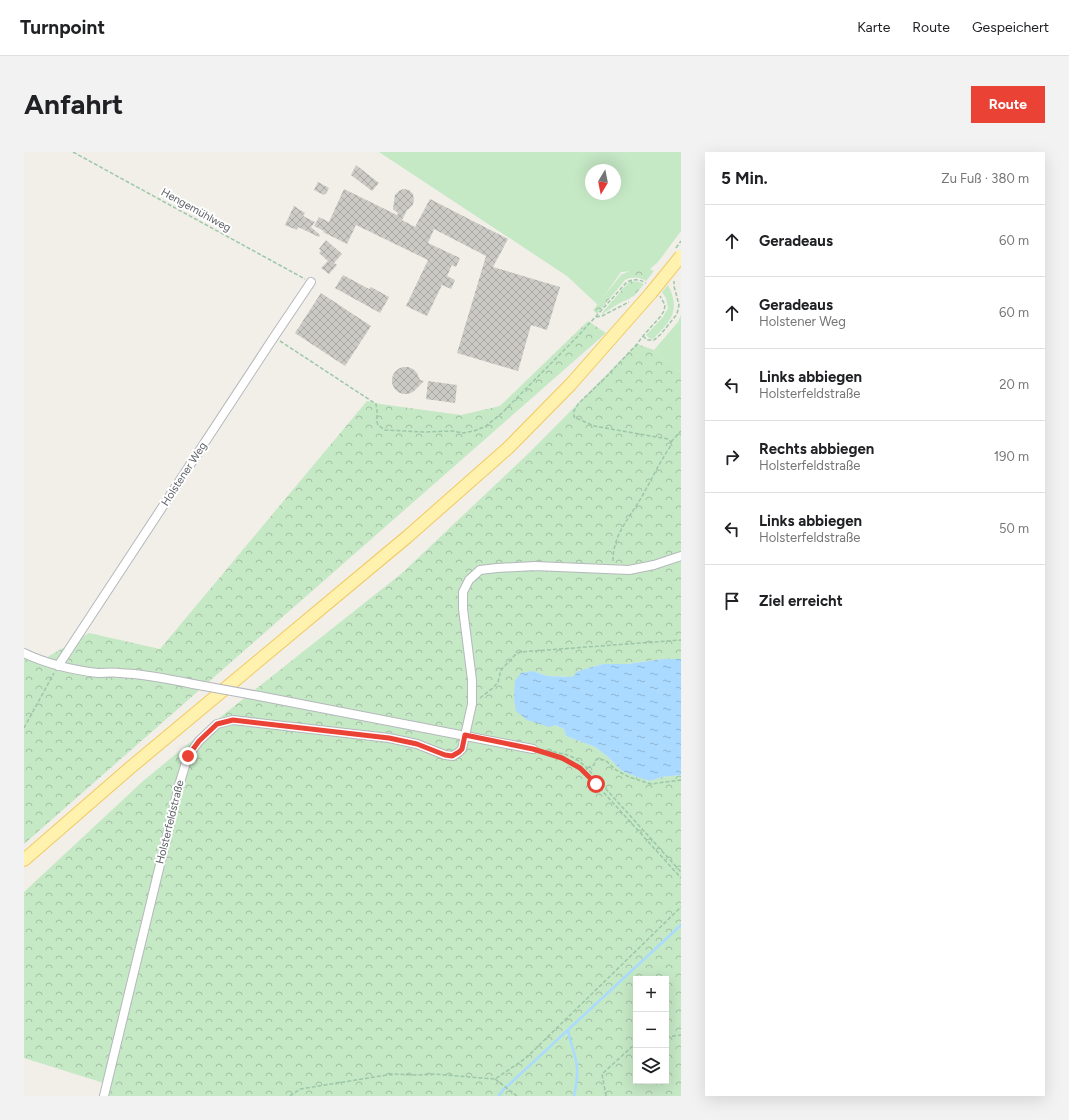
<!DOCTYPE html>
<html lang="de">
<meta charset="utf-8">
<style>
body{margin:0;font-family:Figtree,sans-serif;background:#f2f2f2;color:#202124}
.controls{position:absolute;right:12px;bottom:12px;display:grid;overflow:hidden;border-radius:0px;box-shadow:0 4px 16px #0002}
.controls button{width:36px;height:36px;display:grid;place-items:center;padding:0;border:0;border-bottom:1px solid #e0e0e0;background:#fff;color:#202124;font:20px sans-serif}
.compass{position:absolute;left:561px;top:12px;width:36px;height:36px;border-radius:50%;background:#fff;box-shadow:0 4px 16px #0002;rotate:190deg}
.stop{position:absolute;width:12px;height:12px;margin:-9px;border:3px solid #ea4335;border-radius:50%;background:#fff}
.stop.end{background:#ea4335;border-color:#fff;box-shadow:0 1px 4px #0008}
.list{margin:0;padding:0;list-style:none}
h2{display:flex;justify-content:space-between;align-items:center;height:52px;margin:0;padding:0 16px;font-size:17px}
h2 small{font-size:13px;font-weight:400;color:#757577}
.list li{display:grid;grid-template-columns:26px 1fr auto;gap:12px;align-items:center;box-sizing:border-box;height:72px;padding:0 16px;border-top:1px solid #e0e0e0}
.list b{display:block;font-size:15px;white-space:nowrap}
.list p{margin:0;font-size:13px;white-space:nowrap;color:#757577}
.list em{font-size:13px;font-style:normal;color:#757577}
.icon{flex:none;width:22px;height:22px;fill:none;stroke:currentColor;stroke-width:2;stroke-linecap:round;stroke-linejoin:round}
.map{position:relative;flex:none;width:657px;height:944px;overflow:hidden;border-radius:0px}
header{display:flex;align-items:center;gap:24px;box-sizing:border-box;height:56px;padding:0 20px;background:#fff;border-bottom:1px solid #e0e0e0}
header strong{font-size:19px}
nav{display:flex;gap:22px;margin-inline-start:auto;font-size:14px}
.intro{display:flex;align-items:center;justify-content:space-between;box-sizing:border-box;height:96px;padding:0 24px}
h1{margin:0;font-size:28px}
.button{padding:10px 18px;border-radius:0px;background:#ea4335;color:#fff;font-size:14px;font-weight:700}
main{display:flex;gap:24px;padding:0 24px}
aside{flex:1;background:#fff;border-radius:0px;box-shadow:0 4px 16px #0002}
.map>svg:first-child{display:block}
.grass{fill:#c5e8c5;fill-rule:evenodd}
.forest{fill:url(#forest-crowns);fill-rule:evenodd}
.water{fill:url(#water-ripples)}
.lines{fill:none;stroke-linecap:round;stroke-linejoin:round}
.stream{stroke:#aadaff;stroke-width:2.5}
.building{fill:url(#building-cross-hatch)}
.street-casing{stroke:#b5b8bc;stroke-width:10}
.primary-casing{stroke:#f2c960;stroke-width:14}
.path{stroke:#9cc7a9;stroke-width:1.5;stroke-dasharray:4 2;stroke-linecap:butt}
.street{stroke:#fff;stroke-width:8}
.primary{stroke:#fff2af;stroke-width:12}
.street-bridge-casing{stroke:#b5b8bc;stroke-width:10;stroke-linecap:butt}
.primary-bridge-casing{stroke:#f2c960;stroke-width:14;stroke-linecap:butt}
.path-bridge{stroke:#9cc7a9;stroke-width:1.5;stroke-dasharray:4 2;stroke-linecap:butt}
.street-bridge{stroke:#fff;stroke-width:8}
.primary-bridge{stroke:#fff2af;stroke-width:12}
.route{stroke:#ea4335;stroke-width:5}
.labels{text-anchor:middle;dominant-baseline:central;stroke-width:4;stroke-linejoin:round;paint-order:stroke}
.street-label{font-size:11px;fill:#5f6368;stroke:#fff}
</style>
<header>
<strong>Turnpoint</strong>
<nav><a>Karte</a><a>Route</a><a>Gespeichert</a></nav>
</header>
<div class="intro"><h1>Anfahrt</h1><a class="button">Route</a></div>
<main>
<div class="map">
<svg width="657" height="944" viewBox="0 0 657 944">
<defs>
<pattern id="forest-crowns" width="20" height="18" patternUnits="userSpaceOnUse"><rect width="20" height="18" fill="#c5e8c5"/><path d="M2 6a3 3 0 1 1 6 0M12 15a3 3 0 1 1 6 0" fill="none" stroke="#a3c0a4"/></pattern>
<pattern id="water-ripples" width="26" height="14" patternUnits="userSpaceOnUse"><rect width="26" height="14" fill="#aadaff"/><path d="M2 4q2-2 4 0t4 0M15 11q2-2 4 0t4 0" fill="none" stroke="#8eb4d2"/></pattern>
<pattern id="building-cross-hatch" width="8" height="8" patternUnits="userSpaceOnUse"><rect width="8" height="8" fill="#cccac5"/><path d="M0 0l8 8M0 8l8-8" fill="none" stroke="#a9a8a4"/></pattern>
</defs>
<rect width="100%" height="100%" fill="#f1efe8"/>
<!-- grass -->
<path class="grass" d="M355,0H657V79L634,110L626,117L597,120L574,153L543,124ZM567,18H591V42H567Z
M644,133C657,159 647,169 629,187L625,186L622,183L639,165L644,156L642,146L638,140Z
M657,163V221L630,198L654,170Z"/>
<!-- forest -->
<path class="forest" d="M614,115L623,116L630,119L622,129C616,125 608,124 601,128L573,162L569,158L597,123Z
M607,129L616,130L620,132L610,144L594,152L578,162H577L603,132Z
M564,169L582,181L0,692V502L18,510L25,504L65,481L136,497L343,249L356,252L437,263L476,254Z
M613,192L630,198L657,221V507H639L602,512H579L554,519L549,525L523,524L509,519L531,573L540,577L542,584L571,595L584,605L598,619L613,625L626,629L638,625L657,623V944H81L83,932L0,906V740L118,630L204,559L377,422L505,301ZM612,827H642V929H612Z"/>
<!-- water -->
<path class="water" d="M639,507H657V623L638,625L626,629L613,625L598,619L584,605L571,595L542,584L540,577L531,573L525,575L503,568L492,559L490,546L491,529L497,521L509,519L523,524L548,525L554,519L579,512H603Z"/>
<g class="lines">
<!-- stream -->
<path class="stream" d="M544,878C546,891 552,903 553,915C554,925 552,934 550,944
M475,944L478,939L657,773"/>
</g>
<!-- building -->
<path class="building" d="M332,13L355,31L348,39L327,23Z
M294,30L305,36L302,42H301L300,43L290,38Z
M320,37L373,63L374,61L369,57L371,43L376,38L380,37L385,38L389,42L390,49L388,54L383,58L378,68L391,75L406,47L484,87L469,115L536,135L523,178L507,173L494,219L433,201L462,104L410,77L404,91L436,106L432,115L428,113L423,124L431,128L427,137L418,133L403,164L382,154L404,108L332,73L323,92L299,80L300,79L290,74L295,65L305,70Z
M270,54L281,61L279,64L291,70L287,75L296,83L295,85L274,75L273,78L261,73Z
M302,88L318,102L310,111L313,113L305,122L297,116L304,109L295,101L297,99L295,97Z
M319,123L345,137L347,135L365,145L356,161L311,136Z
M297,141L347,174L321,214L271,181Z
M379,215H384L389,217L393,221L396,228L400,229L389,240L384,242H379L374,240L370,236L368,231V226L370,221L374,217Z
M404,229L433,233L431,251L402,247Z"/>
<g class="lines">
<!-- street casing -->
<g class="street-casing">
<path id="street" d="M0,501C23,512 49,518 74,521C81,521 89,520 96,521C120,522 145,527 169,532
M34,514L250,185L287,130
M235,544L509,597
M80,944L156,630L164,604L175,589L193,572L209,568L365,586L393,592L421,603L429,604L435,600L438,597L448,552V528L439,457V440L445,428L456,418L473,416L511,414L605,418L630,413L657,404"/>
</g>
<!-- primary casing -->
<g class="primary-casing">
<path id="primary" d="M0,708L107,615L383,385L484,296L547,232L627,141"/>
</g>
<!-- path -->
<path class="path" d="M49,0L281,127
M572,165L578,164L605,150
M619,184L623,188H630L637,182L653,162L655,153L650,134V129
M256,189L352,252L353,259V270L354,273L361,278L399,280L429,279L439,281L450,279L462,274L478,261L554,184L603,130C610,127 615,127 622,131
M647,290L657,279
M589,409C589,383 604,368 617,346C627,329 635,311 646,295L647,290L644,287L570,274L550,265V259L554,252L583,224L613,192L619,184L636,165L640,159L641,153L636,144
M456,546L470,535L474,530L477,518L492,502L496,500L657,488
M0,576L30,521
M517,598C529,600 542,601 552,607C556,610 560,613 563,616L657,720
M516,599L539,606L548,610L556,616L572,632L657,726
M563,616L570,613L571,609L573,607L581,608L592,618L605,625L627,632L657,628
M642,885L657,883
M471,927L493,944
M266,944L276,937L369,922L393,923L410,922L471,927L502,906L657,755
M582,944L578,922L612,891"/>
<!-- street -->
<use href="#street" class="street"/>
<!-- primary -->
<use href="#primary" class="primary"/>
<!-- street-bridge casing -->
<g class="street-bridge-casing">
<path id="street-bridge" d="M169,532L235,544"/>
</g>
<!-- primary-bridge casing -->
<g class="primary-bridge-casing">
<path id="primary-bridge" d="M627,141L657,104"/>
</g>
<!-- path-bridge -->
<path class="path-bridge" d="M652,96L657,89"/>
<!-- street-bridge -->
<use href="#street-bridge" class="street-bridge"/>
<!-- primary-bridge -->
<use href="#primary-bridge" class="primary-bridge"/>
</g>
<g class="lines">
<!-- route -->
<path class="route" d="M164,604L175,589L193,572L209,568L365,586L393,592L421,603L428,604L435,600L438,597L441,583L509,597L538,606L556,616L572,632"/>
</g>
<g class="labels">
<!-- street labels -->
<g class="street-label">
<text transform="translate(172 58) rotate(29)">Hengemühlweg</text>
<text transform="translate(160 322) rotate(-57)">Holstener Weg</text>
<text transform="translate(146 670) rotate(-76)">Holsterfeldstraße</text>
</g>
</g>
</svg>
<div class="controls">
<button>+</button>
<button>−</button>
<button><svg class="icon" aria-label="layers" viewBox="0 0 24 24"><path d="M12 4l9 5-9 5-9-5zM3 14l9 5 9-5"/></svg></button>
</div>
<svg class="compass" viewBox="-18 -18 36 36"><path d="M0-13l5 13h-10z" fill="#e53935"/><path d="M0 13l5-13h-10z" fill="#757577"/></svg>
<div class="stop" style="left:572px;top:632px"></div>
<div class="stop end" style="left:164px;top:604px"></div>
</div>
<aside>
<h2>5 Min.<small>Zu Fuß · 380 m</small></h2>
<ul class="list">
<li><svg class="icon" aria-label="ahead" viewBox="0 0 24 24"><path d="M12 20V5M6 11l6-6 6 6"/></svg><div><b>Geradeaus</b></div><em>60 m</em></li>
<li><svg class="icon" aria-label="ahead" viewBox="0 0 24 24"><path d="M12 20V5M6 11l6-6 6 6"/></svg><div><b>Geradeaus</b><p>Holstener Weg</p></div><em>60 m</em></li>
<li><svg class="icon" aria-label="left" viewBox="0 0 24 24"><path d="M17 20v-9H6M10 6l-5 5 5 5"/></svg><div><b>Links abbiegen</b><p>Holsterfeldstraße</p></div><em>20 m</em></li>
<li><svg class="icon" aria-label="right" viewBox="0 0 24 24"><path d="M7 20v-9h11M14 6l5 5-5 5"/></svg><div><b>Rechts abbiegen</b><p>Holsterfeldstraße</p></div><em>190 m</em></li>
<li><svg class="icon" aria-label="left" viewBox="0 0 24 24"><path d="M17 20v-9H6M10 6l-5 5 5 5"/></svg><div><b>Links abbiegen</b><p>Holsterfeldstraße</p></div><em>50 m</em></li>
<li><svg class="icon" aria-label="arrive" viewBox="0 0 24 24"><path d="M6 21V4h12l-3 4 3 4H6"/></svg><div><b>Ziel erreicht</b></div></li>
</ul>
</aside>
</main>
